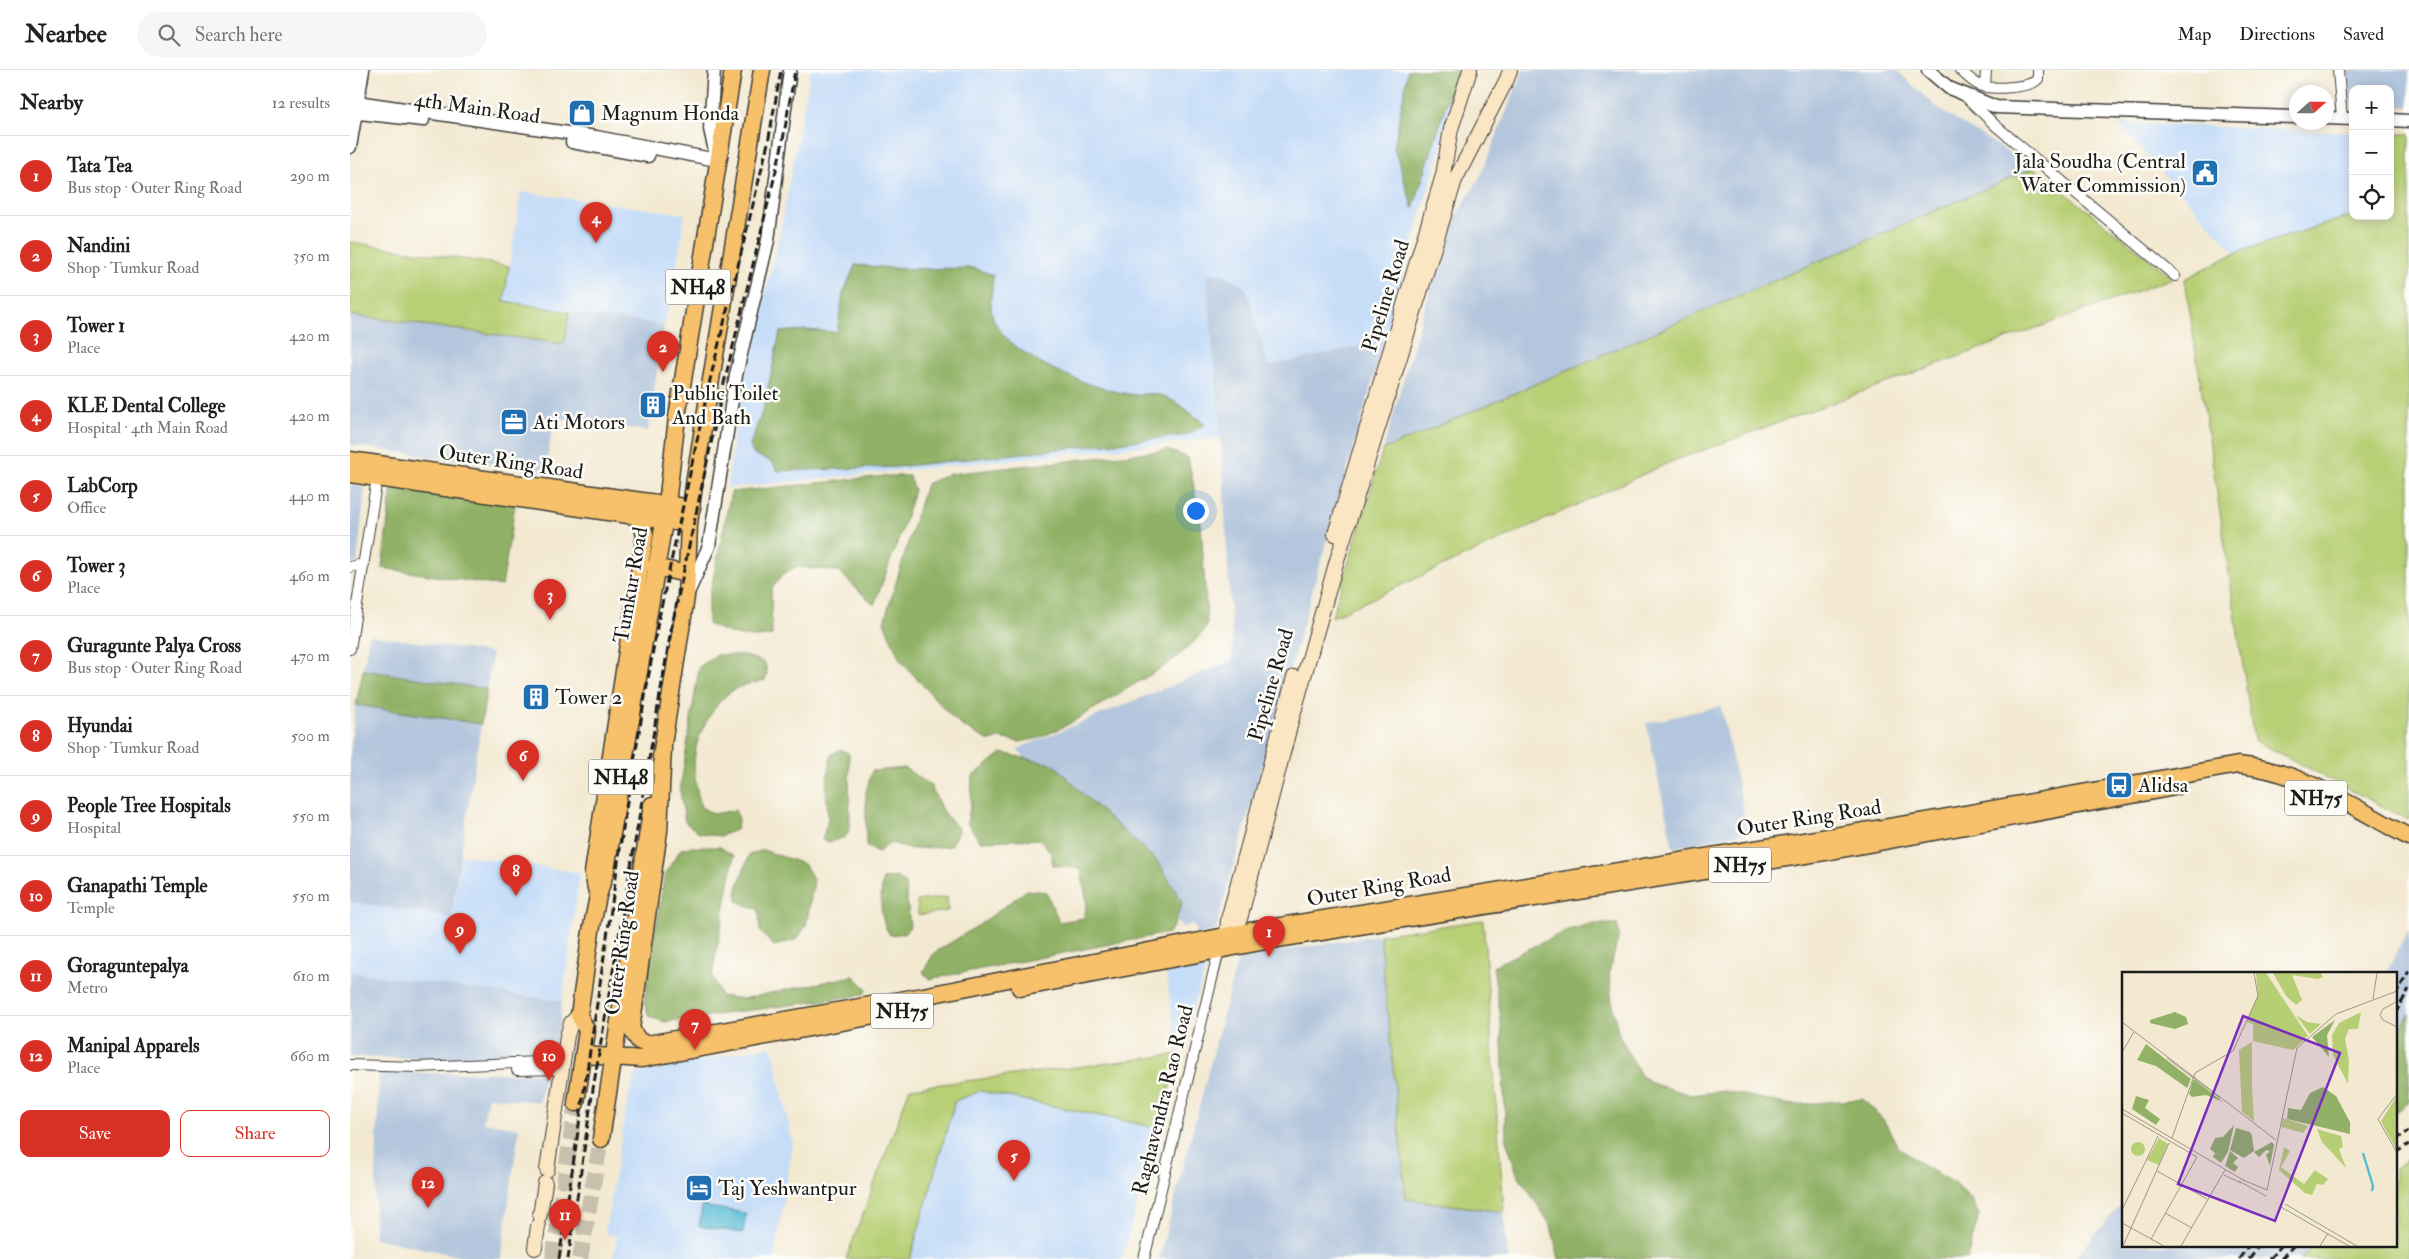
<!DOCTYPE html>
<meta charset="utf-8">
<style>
body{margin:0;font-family:"IM FELL Double Pica",serif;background:#f6f6f6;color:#202124}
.controls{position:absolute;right:15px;top:15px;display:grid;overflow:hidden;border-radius:10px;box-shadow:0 2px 12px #0003}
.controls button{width:45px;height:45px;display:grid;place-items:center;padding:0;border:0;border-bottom:1px solid #e0e0e0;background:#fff;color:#202124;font:25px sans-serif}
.compass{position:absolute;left:1939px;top:15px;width:45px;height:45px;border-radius:50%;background:#fff;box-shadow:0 2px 12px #0003;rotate:69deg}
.you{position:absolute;left:845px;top:440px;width:18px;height:18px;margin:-12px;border:4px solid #fff;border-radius:50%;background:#1a73e8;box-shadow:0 0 0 8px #1a73e833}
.badge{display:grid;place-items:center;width:32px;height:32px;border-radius:50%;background:#d93025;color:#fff;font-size:16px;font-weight:700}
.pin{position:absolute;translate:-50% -41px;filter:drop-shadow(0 1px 2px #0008)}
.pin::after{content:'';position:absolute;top:26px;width:18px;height:15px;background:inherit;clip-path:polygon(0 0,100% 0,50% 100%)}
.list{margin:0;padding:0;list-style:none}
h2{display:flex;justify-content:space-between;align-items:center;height:65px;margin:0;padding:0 20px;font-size:21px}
h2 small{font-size:16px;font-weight:400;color:#757577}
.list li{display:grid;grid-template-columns:32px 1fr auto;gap:15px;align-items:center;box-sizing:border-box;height:80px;padding:0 20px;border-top:1px solid #e0e0e0}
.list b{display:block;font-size:19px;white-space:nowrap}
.list p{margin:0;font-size:16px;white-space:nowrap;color:#757577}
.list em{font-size:16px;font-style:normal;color:#757577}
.actions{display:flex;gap:10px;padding:15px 20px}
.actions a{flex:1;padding:11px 0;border:1px solid #d93025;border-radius:10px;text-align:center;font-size:18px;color:#d93025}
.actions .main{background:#d93025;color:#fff}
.icon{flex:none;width:28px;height:28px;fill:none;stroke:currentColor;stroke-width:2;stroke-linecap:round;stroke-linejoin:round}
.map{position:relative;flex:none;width:2059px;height:1189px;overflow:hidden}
header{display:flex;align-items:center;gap:30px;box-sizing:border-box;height:70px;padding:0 25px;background:#fff;border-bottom:1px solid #e0e0e0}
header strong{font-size:24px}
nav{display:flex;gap:28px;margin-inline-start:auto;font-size:18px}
.search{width:350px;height:45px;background:#f6f6f6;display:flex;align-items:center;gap:12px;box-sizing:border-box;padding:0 18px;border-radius:28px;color:#757577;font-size:19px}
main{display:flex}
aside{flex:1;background:#fff}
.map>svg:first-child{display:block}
.built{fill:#c6ddf8}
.industrial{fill:#b4c6dd}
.green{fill:#b7cf74;stroke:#6a7648}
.forest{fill:#91b266;stroke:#566741}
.water{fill:#5abdd8;stroke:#3b6c7a}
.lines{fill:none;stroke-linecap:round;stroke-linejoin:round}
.trunk-tunnel{stroke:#c8c0ad;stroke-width:16;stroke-dasharray:16 8;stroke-linecap:butt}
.minor-casing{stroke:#3c3b37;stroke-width:12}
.tertiary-casing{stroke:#3c3b37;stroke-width:15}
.secondary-casing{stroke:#3c3b37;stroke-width:16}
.trunk-casing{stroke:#3c3b37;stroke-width:19}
.minor{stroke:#fff;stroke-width:10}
.tertiary{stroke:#fff;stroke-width:12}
.secondary{stroke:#fbe6c4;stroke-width:14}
.trunk{stroke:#f6c16b;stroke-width:16}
.rail{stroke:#1c1c1c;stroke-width:3;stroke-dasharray:8 4;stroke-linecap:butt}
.labels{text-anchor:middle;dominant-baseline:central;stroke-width:5;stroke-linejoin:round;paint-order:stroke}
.shield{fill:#fdfcf7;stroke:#605f5e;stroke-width:1}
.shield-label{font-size:20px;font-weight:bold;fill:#1c1c1c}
.street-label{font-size:21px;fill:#1c1c1c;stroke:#fdfcf7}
.poi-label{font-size:21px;fill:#1c1c1c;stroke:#fdfcf7;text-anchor:start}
.inset-river{fill:none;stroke:#5abdd8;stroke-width:2.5}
.inset-road{fill:none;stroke:#9d9789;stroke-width:1}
.view{fill:#7b2cbf;fill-opacity:0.15;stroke:#7b2cbf;stroke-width:2.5}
.inset-edge{fill:none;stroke:#1c1c1c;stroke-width:2.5}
</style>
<header>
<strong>Nearbee</strong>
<div class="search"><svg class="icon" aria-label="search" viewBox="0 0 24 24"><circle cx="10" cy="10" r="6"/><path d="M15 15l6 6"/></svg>Search here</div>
<nav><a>Map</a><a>Directions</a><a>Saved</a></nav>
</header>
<main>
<aside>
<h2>Nearby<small>12 results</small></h2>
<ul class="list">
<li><span class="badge">1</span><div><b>Tata Tea</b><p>Bus stop · Outer Ring Road</p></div><em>290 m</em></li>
<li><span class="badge">2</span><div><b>Nandini</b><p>Shop · Tumkur Road</p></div><em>350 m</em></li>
<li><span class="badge">3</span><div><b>Tower 1</b><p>Place</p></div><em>420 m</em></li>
<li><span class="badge">4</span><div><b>KLE Dental College</b><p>Hospital · 4th Main Road</p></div><em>420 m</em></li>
<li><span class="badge">5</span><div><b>LabCorp</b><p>Office</p></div><em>440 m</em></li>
<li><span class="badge">6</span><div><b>Tower 3</b><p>Place</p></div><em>460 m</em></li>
<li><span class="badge">7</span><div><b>Guragunte Palya Cross</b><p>Bus stop · Outer Ring Road</p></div><em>470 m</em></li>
<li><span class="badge">8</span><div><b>Hyundai</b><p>Shop · Tumkur Road</p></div><em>500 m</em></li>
<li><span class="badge">9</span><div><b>People Tree Hospitals</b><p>Hospital</p></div><em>550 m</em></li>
<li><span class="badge">10</span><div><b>Ganapathi Temple</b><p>Temple</p></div><em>550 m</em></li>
<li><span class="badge">11</span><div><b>Goraguntepalya</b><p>Metro</p></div><em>610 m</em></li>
<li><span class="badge">12</span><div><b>Manipal Apparels</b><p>Place</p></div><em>660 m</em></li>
</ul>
<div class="actions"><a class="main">Save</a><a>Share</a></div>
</aside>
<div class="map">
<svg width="2059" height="1189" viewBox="0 0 2059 1189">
<rect width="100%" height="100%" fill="#fdfcf7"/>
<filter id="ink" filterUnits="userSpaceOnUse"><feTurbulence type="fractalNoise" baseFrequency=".02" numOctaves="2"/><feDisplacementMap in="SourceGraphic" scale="10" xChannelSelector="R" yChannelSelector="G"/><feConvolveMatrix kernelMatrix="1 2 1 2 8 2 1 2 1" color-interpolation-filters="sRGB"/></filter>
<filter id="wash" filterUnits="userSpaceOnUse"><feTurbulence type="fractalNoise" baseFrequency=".0096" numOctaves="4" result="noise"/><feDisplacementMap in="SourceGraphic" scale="20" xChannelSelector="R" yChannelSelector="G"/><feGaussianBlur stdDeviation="1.12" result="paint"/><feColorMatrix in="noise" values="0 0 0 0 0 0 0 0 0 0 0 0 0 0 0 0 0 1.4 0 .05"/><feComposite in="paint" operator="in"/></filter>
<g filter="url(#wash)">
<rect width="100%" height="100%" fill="#f3e9d1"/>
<!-- built -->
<path class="built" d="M461,0H1113L1034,271L918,296L897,219L856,203L871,368L377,418L388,336L428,171Z
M1768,53L2003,62V145L1885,183Z
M171,122L335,144L321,230L314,255L154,231Z
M112,785L230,803L212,931L0,902V832L101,848Z
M857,895L829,984L772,1189H496L560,1018L828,984L816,902Z
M422,976L443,1074L424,1189H263L267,1166L255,1163L277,1033L285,1004Z"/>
<!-- industrial -->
<path class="industrial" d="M1173,0H1546L1590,40L1684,98L1033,380L1097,161L1130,107Z
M1997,0H2059V37L2040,36V19H2003V34H2001Z
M856,203L874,204L897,219L918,296L1034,271L865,861L845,865L846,859L842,854L833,857L667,679L883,590L871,368Z
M219,242L314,255L298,361L204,348L195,403L187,400L132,394L0,375V245L213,274Z
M0,415L15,418L7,493L0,494Z
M19,565L142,583L137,619L13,600Z
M6,635L131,654L101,848L0,832V682Z
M1371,636L1398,762L1323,778L1296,653Z
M2059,859V944L2045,970V903H2036Z
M1030,865L1056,1129L1154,1142L1158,1189H809L888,888Z
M0,902L212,931L207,982L106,989L0,987Z
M29,1003H195L189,1032L138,1027L133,1052L169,1058L151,1189H123L24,1168Z
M1773,1132V1175H1963L1951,1189H1724Z"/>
<!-- green -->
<path class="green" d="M2040,64H2059V750L1904,670L1835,209L1885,183L2003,145L2040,146Z
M1684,98L1823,208L1318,393L982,547L1033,380Z
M0,172L159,196L154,231L219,242L214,274L0,245Z
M597,827L598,841L568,845L567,831Z
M1133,850L1154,1142L1056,1129L1030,865Z
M829,984L808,1058L630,1021L605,1031L560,1189H496L560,1018Z
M2059,1088V1189H1951L1963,1175H2045V1098Z"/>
<!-- forest -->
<path class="forest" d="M1058,0H1107L1063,139L1044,78Z
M505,195L555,199L624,198L643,205C643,217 639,232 642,244C651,285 742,319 779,324C789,326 801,322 810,325C826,330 842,344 855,354L837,365L546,397L428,401L421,391L403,384L400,375L414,337L430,262L455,260L487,262L493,224Z
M818,380L838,388L851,454L856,534L857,552L854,561L841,575L818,594L717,655L689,668L670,672L650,668L640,671L613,657L599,644L550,590L534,552L576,414L599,404Z
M535,406H559L564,420L553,457L524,535L488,501L446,497L433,504L421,520L422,565C398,570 381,565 358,554V534L381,422Z
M42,417L165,435L152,516L32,498Z
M367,585H394L415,593L417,603L415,610C406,613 394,614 385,619C377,623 368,633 363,641C340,674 341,699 351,737L364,744L385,740L389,749L386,760L370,766L349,763L335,752L330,721L349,597Z
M13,600L137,619L131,654L6,635Z
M491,679L499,684L500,759L495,767L480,772L472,770L478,750L476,717L481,685Z
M652,683L705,695L737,728L808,792L832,832L823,857L818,863L579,909L573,902L584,883L632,853L677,820L696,822L709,852L734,848L737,833L731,799L703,795L701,783L690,769L630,771L617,753L621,732L622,707Z
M555,698L580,715L593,742L609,759L601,776L562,779L541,773L528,782L516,776V721L522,701Z
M340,777H370L384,786L362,906L371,926L392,929L504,906L517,919L513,925L314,952L299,946L294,932L315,803L331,779Z
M413,780L454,794L464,810L456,856L447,869L424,876L410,861L409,840L387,831V818L399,785Z
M546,807L555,813L560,856L555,863L540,865C529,849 530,827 533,809Z
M1240,854H1267L1269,865L1259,903L1262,934L1269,965L1291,1006L1304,1014L1341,1025L1374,1021L1441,1035L1513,1029L1533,1049L1548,1077L1574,1096L1603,1112L1621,1129L1629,1145L1617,1189H1209L1201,1156L1167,1103L1156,1070L1151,950L1143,896L1218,860Z
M2059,944V1032L2045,1042V970Z"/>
<!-- water -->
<path class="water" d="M352,1136L396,1143L393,1163L349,1156Z"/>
</g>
<g filter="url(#ink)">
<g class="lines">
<!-- trunk-tunnel -->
<path class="trunk-tunnel" d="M203,1189L226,1033
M230,1189L251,1069"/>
<!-- minor casing -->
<g class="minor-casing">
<path id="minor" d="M1610,0C1616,5 1622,12 1629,15C1640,20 1680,18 1688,9V0
M1988,0L1992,49
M1635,17L1636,0
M1615,26L1646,56L1825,206
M0,497L14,494
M0,579L27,408
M0,995L66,997L214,991
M167,1000L212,999
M794,1189L869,880"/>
</g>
<!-- tertiary casing -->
<g class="tertiary-casing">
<path id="tertiary" d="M1578,0L1599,18L1646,37L1946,47
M0,22L3,0
M0,31L246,67L367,90L360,59L364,0
M0,42L73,50
M1976,48L2003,49
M2040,50L2059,51
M222,72L298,86
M0,77L13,0
M338,523L359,476L386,305L418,170L440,0"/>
</g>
<!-- secondary casing -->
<g class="secondary-casing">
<path id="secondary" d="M985,464L1093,105L1101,59L1120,0
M877,865L890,849L941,652L987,490L1105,110L1157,9L1160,0
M877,865L878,849L944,607
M197,1100L217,966L221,953L229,945
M190,1145L195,1113
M185,1178L188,1156"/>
</g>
<!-- trunk casing -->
<g class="trunk-casing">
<path id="trunk" d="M0,390L342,438
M0,404L339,454
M305,497L337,504
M313,677L309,761L281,959L289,971L297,974L573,926L900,861L1576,751L1888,695C1954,701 2002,737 2059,767
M311,687L336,527L339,454L345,407L412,0
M247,823L243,803L295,464L288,446
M670,918L921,870L1481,781L1825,717
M234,985L292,989L557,940
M226,1033L237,961L229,945L241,861L248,826L256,800L317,434L327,347L383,0
M251,1069L302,735"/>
</g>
<!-- minor -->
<use href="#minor" class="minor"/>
<!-- tertiary -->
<use href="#tertiary" class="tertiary"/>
<!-- secondary -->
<use href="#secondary" class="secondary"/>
<!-- trunk -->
<use href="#trunk" class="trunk"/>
<!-- rail -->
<path class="rail" d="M2045,926L2059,901
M2045,944L2059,919
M2045,1070L2059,1061
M2045,1083L2059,1074
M209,1189L277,732L307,557L360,310L418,73L431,0
M218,1189L243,1019L321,560L374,313L432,76L445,0
M1889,1189L1899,1175
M1899,1189L1909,1175
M1919,1189L1932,1175
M1931,1189L1944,1175"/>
</g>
</g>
<!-- icons -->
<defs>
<g id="shop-square" transform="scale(1.4375)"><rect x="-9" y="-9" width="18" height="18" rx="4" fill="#1f6fb2" stroke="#fdfcf7"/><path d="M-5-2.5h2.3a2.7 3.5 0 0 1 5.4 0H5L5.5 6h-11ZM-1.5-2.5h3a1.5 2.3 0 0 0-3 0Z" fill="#fff"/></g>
<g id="civic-square" transform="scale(1.4375)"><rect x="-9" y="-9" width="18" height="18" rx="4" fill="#1f6fb2" stroke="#fdfcf7"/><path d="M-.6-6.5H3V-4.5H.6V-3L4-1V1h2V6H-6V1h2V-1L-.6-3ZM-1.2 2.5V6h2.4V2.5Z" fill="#fff"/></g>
<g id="building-square" transform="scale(1.4375)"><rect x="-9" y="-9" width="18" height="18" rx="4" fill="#1f6fb2" stroke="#fdfcf7"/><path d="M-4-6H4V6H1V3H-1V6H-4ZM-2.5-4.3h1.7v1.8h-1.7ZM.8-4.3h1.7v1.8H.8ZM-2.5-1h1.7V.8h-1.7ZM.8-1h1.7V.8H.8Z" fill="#fff"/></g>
<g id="office-square" transform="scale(1.4375)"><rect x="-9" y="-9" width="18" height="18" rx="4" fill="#1f6fb2" stroke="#fdfcf7"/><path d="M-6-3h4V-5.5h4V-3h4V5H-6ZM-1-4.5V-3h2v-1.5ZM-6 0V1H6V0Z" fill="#fff"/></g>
<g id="bus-square" transform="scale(1.4375)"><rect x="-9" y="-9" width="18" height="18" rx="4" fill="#1f6fb2" stroke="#fdfcf7"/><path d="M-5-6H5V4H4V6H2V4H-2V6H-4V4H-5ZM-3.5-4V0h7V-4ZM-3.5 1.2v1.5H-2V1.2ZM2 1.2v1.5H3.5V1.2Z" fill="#fff"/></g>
<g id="hotel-square" transform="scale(1.4375)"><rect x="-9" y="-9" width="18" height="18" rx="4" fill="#1f6fb2" stroke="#fdfcf7"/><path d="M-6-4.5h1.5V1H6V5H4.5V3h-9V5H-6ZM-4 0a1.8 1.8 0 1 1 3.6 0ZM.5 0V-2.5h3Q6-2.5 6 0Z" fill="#fff"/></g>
</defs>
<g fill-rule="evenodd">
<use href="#shop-square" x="232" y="43"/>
<use href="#civic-square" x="1855" y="103"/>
<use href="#building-square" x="303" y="335"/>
<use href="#office-square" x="164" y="352"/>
<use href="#building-square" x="186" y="627"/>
<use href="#bus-square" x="1769" y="715"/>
<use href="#hotel-square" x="349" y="1118"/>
</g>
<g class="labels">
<!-- shield labels -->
<g class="shield">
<rect x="315.5" y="199.5" width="65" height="35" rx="4"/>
<rect x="238.5" y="689.5" width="65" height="35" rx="4"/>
<rect x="1935" y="710.5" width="62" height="35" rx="4"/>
<rect x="1359" y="777.5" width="62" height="35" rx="4"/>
<rect x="521" y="923.5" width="62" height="35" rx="4"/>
</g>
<g class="shield-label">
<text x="348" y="217">NH48</text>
<text x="271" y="707">NH48</text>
<text x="1966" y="728">NH75</text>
<text x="1390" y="795">NH75</text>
<text x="552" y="941">NH75</text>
</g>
<!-- street labels -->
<g class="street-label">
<text transform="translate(127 38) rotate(8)">4th Main Road</text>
<text transform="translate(1036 226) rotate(-73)">Pipeline Road</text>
<text transform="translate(161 392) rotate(8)">Outer Ring Road</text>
<text transform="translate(281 515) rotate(-80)">Tumkur Road</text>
<text transform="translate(921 615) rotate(-74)">Pipeline Road</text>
<text transform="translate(1459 748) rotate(-9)">Outer Ring Road</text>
<text transform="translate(1029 817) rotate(-10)">Outer Ring Road</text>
<text transform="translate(272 873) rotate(-82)">Outer Ring Road</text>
<text transform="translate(813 1030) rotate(-76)">Raghavendra Rao Road</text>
</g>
<!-- poi labels -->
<g class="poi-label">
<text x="251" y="43">Magnum Honda</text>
<text x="1836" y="91" text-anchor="end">Jala Soudha (Central<tspan x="1836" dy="24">Water Commission)</tspan></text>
<text x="322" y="323">Public Toilet<tspan x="322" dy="24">And Bath</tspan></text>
<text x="183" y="352">Ati Motors</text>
<text x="205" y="627">Tower 2</text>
<text x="1788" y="715">Alidsa</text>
<text x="368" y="1118">Taj Yeshwantpur</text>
</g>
</g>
<!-- overview -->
<g transform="translate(1772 902)">
<rect width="275" height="275" fill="#f3e9d1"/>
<path d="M134,1H144L186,64L171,78L131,69V52L124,50L136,23ZM151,1H199L201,5L196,7L170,3L180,28L174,33L164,24ZM239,40L236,57H227L223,67L227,88L226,112L211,83L210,63L217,51ZM174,43L185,50L199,52L188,62ZM130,70V117L132,149L120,140L117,78ZM275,124V179L259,149ZM161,146L186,154L181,161L159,155ZM195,157L219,164L221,175L217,177L224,196L200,170ZM37,166L46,172L37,193L25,188ZM9 177a7 7 0 1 1 14 0a7 7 0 1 1-14 0ZM162,175L168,179L159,195L182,212L193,198L206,207L201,213L195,212L190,223L183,221L157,198Z" fill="#b7cf74"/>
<path d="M53,40L64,45L66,52L53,57L28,51V48ZM213,48L205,63L207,85L190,65ZM24,72L69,107L65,116L34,94L15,88ZM71,108H73L101,130L84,123L70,125L67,122ZM201,115L214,124L228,150V162L165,147L166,136L179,138L188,121ZM14,124L27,128L23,136L38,147L34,153L10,137ZM112,153L106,180L99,191L91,185L93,181L88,177L93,166L101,165ZM114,156L128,160L130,164L132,179L122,186L108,178ZM150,170L152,173L148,194L144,183L148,179L144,178L137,185L132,180ZM108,179L116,186L111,191L116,195L113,200L103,194Z" fill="#91b266"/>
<path class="inset-river" d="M241,181L251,214L250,219"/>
<path class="inset-road" d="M251,27L255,1M274,30L261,37L258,43L261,48L275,55M0,50L154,168M0,80L12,60M45,86L98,126M275,122L256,147L275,181M0,137L123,209M0,141L75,185L29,267M50,166L73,101L111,79L136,24L132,1M35,199L85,227M102,203L119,211M121,208L145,218L175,76L214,42L275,19M117,209L144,224M163,232L235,274M159,235L227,274M0,238L36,164M43,241L70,256M0,251L42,274M1,274L47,171M59,274L103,198M198,274L206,261"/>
<path class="view" d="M121,44L218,81L153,249L56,212Z"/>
<rect width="275" height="275" class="inset-edge"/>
</g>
</svg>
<div class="controls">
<button>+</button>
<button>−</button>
<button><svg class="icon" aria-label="locate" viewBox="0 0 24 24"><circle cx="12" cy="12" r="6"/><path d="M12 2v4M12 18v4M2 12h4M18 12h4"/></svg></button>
</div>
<svg class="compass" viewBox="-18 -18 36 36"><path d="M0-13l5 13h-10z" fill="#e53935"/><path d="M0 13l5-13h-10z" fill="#757577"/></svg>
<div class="you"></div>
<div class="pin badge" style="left:919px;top:887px">1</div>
<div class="pin badge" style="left:313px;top:302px">2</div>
<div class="pin badge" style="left:200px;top:550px">3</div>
<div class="pin badge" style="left:246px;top:173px">4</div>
<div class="pin badge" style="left:664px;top:1111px">5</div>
<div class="pin badge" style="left:173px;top:711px">6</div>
<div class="pin badge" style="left:345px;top:980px">7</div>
<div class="pin badge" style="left:166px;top:826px">8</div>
<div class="pin badge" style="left:110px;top:884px">9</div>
<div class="pin badge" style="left:199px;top:1011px">10</div>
<div class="pin badge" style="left:215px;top:1170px">11</div>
<div class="pin badge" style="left:78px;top:1138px">12</div>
</div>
</main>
